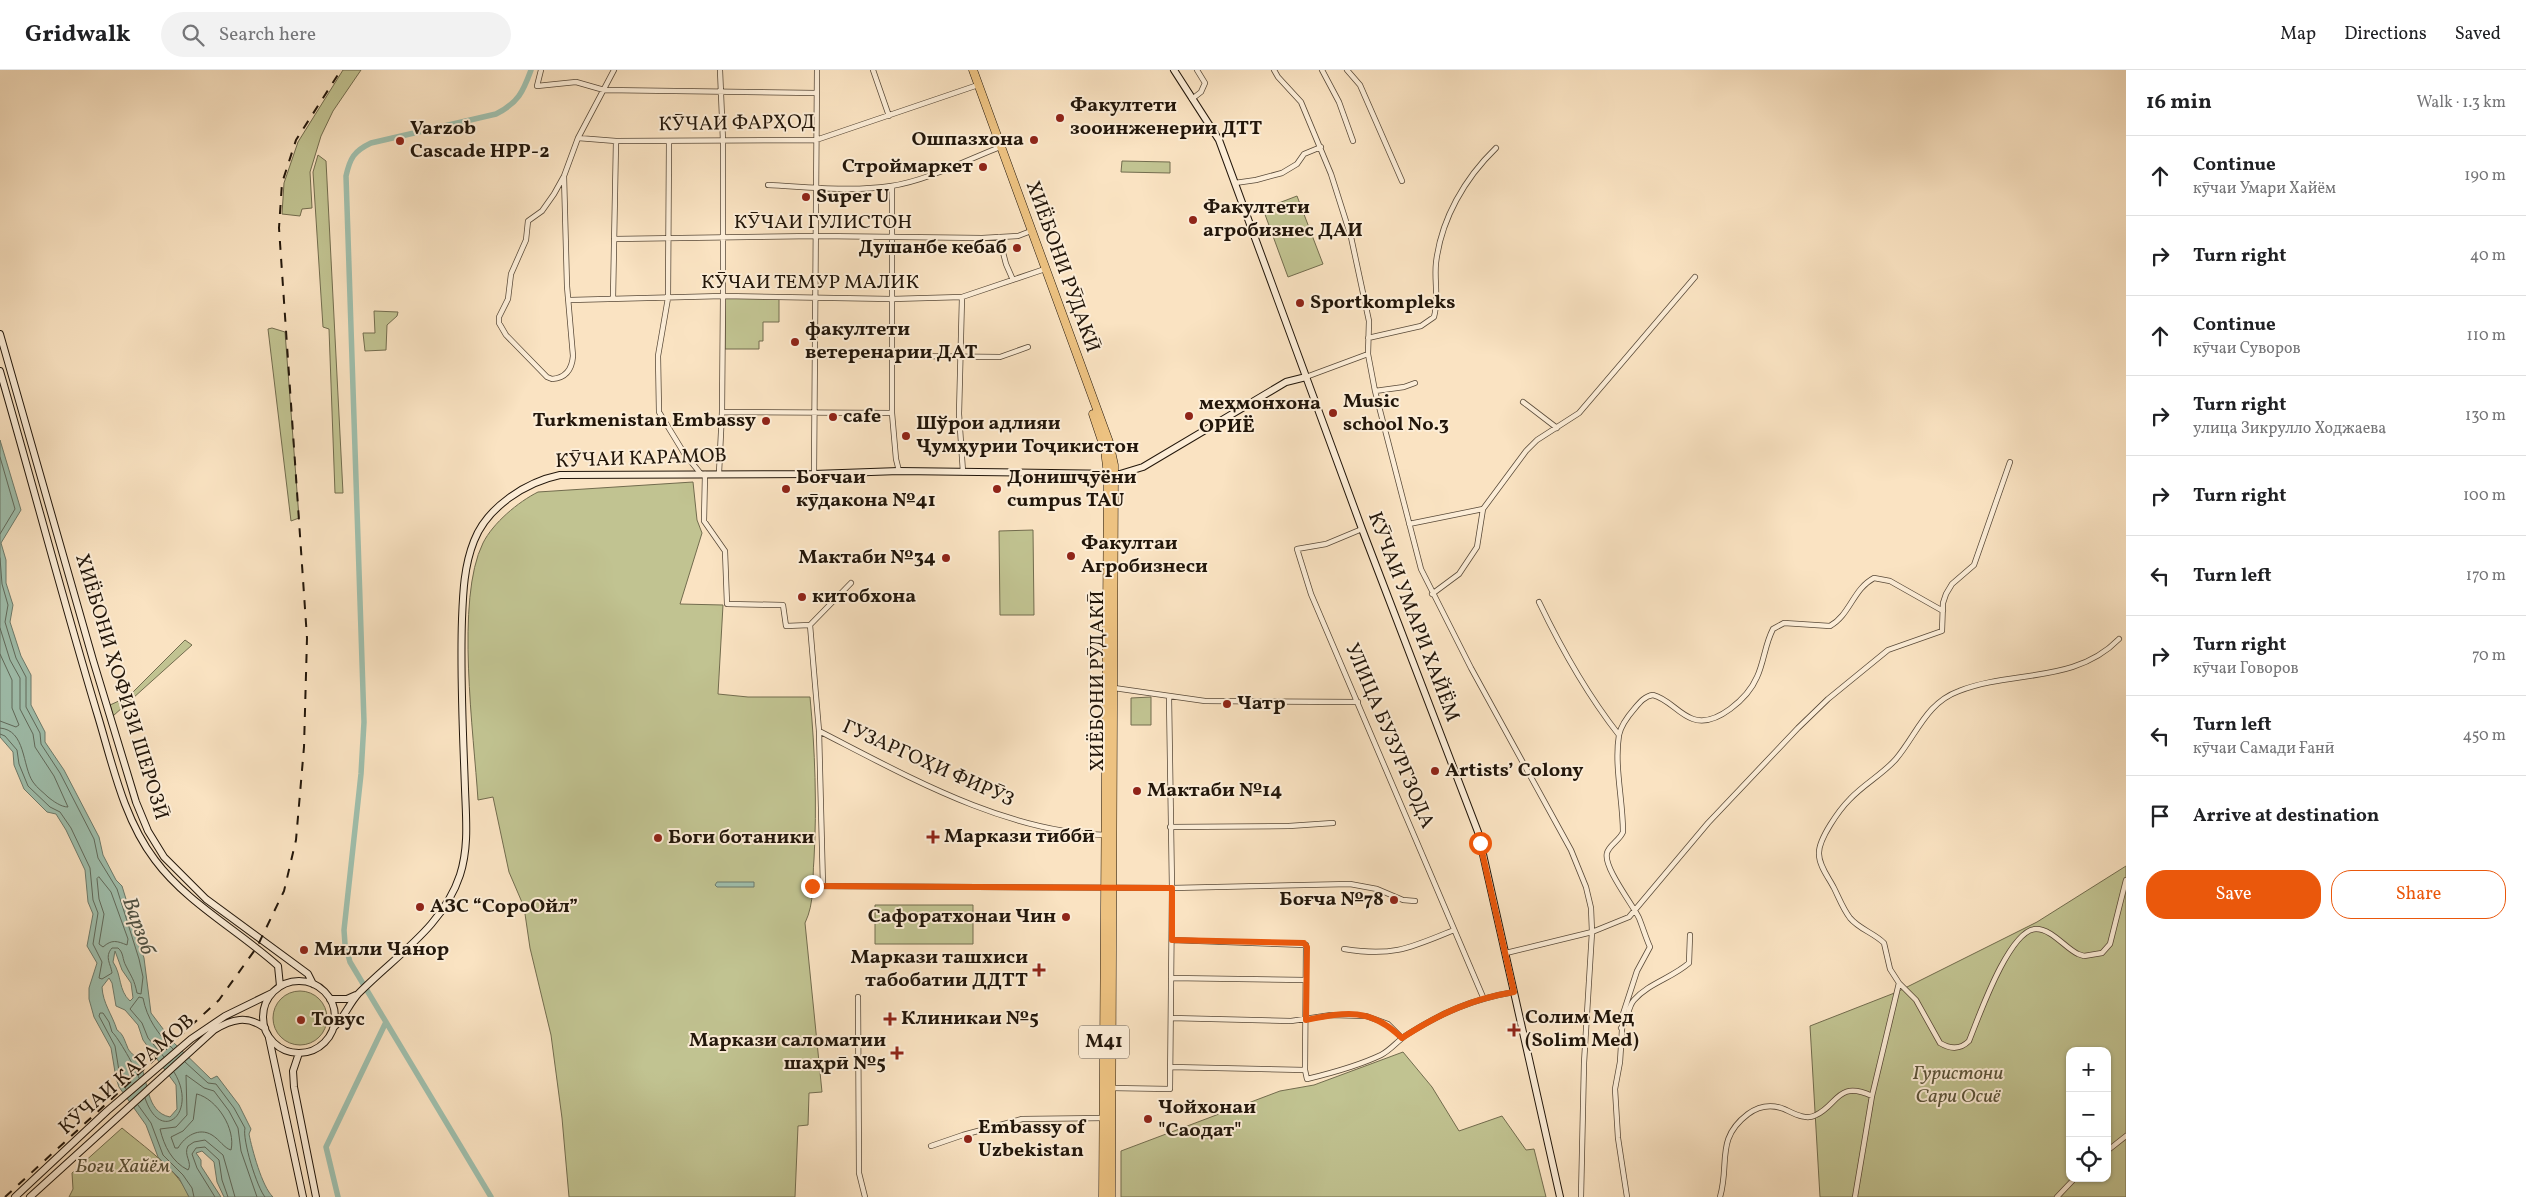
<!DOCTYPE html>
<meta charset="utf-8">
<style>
body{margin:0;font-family:Vollkorn,serif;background:#f2f2f2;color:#202124}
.controls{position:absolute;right:15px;bottom:15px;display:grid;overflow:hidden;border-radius:10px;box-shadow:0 1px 4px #0004}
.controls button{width:45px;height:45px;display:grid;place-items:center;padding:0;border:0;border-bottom:1px solid #e0e0e0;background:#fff;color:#202124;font:25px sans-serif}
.stop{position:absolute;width:15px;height:15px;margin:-11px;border:4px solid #ea580c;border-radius:50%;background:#fff}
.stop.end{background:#ea580c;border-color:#fff;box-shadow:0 1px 5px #0008}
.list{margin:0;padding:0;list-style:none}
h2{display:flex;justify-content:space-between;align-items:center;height:65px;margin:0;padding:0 20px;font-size:21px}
h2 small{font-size:16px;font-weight:400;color:#757577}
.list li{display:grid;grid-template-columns:32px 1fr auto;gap:15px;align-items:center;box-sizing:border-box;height:80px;padding:0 20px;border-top:1px solid #e0e0e0}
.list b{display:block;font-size:19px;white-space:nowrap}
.list p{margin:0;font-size:16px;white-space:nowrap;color:#757577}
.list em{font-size:16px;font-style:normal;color:#757577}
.actions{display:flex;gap:10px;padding:15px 20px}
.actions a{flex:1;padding:11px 0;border:1px solid #ea580c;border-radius:20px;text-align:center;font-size:18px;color:#ea580c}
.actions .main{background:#ea580c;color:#fff}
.icon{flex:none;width:28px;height:28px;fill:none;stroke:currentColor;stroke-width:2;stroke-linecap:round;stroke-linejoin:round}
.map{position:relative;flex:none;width:2126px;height:1127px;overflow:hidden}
header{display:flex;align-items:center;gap:30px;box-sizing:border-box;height:70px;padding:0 25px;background:#fff;border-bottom:1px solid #e0e0e0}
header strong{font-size:24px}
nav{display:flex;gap:28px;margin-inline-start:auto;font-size:18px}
.search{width:350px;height:45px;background:#f2f2f2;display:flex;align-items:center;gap:12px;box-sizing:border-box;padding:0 18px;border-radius:28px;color:#757577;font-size:19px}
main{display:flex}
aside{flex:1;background:#fff}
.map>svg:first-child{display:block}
.green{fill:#c1c391;stroke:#726c4e;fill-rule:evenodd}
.water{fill:#9fbfad;stroke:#6d7b6c;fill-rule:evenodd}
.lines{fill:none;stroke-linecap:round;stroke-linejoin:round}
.shore{stroke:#606a5c;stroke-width:1}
.canal{stroke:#9fbfad;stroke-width:5.5}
.street-casing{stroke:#584938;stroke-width:6}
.secondary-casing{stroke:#22160a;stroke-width:8}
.highway-casing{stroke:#22160a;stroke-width:9}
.street{stroke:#fcedd7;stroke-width:4.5}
.secondary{stroke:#fcedd7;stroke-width:6}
.highway{stroke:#edc281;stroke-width:8}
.rail{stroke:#22160a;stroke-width:2;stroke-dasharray:9 9;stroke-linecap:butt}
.route{stroke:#ea580c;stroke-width:6}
.poi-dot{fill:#8f2418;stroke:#fcedd7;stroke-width:2}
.labels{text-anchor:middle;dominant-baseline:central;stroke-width:4;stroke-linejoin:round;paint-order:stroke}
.shield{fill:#fcedd7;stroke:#635648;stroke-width:1}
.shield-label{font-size:19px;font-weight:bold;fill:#22160a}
.poi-label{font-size:20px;font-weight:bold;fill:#22160a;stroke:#fcedd7;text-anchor:start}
.street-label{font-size:20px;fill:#22160a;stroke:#fcedd7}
.park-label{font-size:20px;font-style:italic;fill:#5a5339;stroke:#fcedd7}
.water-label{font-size:21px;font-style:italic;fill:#4e5143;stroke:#fcedd7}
</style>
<header>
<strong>Gridwalk</strong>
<div class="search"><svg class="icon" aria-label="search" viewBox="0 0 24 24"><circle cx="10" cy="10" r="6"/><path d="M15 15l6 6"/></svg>Search here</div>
<nav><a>Map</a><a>Directions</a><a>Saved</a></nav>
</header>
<main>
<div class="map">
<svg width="2126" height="1127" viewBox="0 0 2126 1127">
<rect width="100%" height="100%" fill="#fae3c2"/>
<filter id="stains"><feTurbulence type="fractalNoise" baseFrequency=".004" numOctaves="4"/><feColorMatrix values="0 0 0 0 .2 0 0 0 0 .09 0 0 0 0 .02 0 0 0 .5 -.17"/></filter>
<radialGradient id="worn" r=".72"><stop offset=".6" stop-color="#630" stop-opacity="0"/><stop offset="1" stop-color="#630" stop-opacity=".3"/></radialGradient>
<!-- green -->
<path class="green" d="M343,0H361L333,41L321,66L310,102L312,138L302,139L300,146L282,144L284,113L298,72Z
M318,85L326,91L343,423H335L329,259L323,257L313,102Z
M1122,91L1170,92V103L1121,102Z
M1297,126L1323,194L1288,207L1263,139Z
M725,227H779V252H763V271H759V279H725Z
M374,241L398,242L397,246L387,255L386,280L365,281L363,263H375Z
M272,258L285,262L299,448L291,451L268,259Z
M693,412L697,450L702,463L680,534L723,535L718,624L748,627H810C815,680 817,735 814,789C812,811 815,832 805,853L822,1022L809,1023L808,1055L798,1056L795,1127H569L562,1048L551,965L530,878L524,837L509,802L493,727L478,730C474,665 455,529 483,473C493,453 518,432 538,422Z
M1033,460L1034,545H1000L999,461Z
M185,570L192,575L113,646L110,635L121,630L123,632Z
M1151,627V655H1131V628Z
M2126,796V1127H1820L1810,956L1897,922L2037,852ZM2070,981H2107V1108H2070Z
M875,835H973V874H875Z
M273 948a27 27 0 1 1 54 0a27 27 0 1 1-54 0Z
M1403,982L1432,1017L1459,1061L1502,1046L1526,1080L1534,1079L1546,1127H1121V1081L1280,1021L1314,1015Z
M122,1058C142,1075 181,1102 189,1127H69L73,1119L72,1103Z"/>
<!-- water -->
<path class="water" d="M0,370L21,440L1,473L6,490V513L13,535L10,552L21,586L31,605V635L45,662V672L64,700L99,767L103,785L116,810L122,816L144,888L151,943L173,972L211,1009L217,1006L239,1035L251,1059L249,1064C252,1079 262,1117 273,1127H224L217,1112L214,1092L202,1081L196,1083L201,1090V1096L221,1127H189L179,1108L158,1087L146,1055L119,1017L116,1008L111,978L94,947L89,929V918L97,893L87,876L93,844L88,832L85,800L66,760L56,744L47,742L24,719L14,695L13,682L0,667ZM115,881L122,900L131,913L133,928L130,931C118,920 122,905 113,892ZM109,908L112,913L116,936L125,940L138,955L143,970L176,1015L177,1039L170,1047C145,1042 149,1010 139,991C136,986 129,983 127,976C124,969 123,964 117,960C112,944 103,934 102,917Z
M717,812H754V817H717L715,815Z"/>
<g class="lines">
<!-- shore -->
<path class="shore" d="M0,387L15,439L0,464
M0,488L2,514L8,535L5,552L16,588L26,607V637L40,663L41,674L60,703L94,769L98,788L117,819L139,889L143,907L141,924L137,923C134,909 132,908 126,896C122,889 124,883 118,878H112C104,887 111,894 112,903L102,909L99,908L102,892L93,874L98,843L93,830L90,798L71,758L60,742L50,737L28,716L19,694L17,680L5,666L0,664
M0,558L10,590L20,608V639L33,664L35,677L54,706L68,737C61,737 53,731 48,727C43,722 37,718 33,712C22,696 26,660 0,658
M0,584L12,610V638L19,655L16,657L0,651
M99,807L111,822L128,869L127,875C117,871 112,869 103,877L99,874L104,844L99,829L97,809Z
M164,987L148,968L142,953L130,939L139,927L143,928C147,949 158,964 173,979
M185,992L208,1013L216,1014L234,1038L245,1058C242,1069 257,1118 265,1127
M126,1019L120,1007L115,976L99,946L100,943H103L109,952L112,962C118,967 136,999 139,1008
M197,1024C217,1029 236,1059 231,1080C224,1078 220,1070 212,1065C199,1057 185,1066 178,1078H175L171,1067L183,1061L193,1050Z
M145,1028C161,1076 199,1042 174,1002
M138,1035L151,1053L163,1085L183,1105L192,1118L194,1127
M215,1127L197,1098L192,1084L196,1078L205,1077L219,1090L222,1110L228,1127
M235,1127L223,1085L205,1070L194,1072L188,1076C183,1085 193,1093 188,1100C172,1092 164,1076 160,1059L176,1057L187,1045L186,1005L204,1018L214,1021L229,1041L238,1058L241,1081L257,1127"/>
<!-- canal -->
<path class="canal" d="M338,1127L326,1077L386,952
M491,1127L350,892L345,874L344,860L361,704L364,652L346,106C350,88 354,81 371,73L496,44C518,33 523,22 531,0"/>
<!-- street casing -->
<g class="street-casing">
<path id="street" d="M541,0L537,16L576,12L604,20L816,23
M873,0L889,46
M1274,0L1278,7L1301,32L1331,104L1351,167L1369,251L1368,284L1375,321L1421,499L1471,598L1571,780L1586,817L1591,838L1592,862L1584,993L1581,1127
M1322,0L1339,32L1353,71
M1347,0L1360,15L1402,111
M1192,29L1201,22L1205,13L1197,0
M578,68L616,71L816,70L978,15
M669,71L668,228L658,286L659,342L684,383L701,404
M564,106L567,216L573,286C572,299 566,308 552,309L547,307L506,265L499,253V247L508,229L511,204L526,170L528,151L542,141L554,124L564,106L578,68L614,0
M1235,113L1256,110L1282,103L1297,94L1304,84L1321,77
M768,115C808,117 851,122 891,116C926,111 967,90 1000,77
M892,116V343L896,389L899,401
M999,167L1006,194L1013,210
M614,169L817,166L982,168L1018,166L1031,161
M962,227L959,344L963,402
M613,228L616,71
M570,230L723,226L892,229L962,227L1045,199
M1368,268L1421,256L1434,247C1439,229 1434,210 1436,193C1441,149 1465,108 1496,78
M816,285L1000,287L1028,277
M1306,307L1368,284
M1375,321L1404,317L1415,313
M1523,332L1557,358
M722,342L892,343
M719,403L722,342L723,226V71L720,0
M705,404L704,451L725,481L727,534L783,535L786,556L810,555
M814,404L817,0
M1409,454L1483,439
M1362,459L1326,474L1297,479L1311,524L1483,927
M1432,524L1459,504L1477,477L1483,439L1526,381L1537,370L1579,343L1695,207
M1539,532C1562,580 1586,623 1619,665
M1114,618L1205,631L1358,632
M819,661C907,706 1006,763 1107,765
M1170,757L1289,756L1333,753
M812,816L1172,818L1350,814L1377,819L1403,830L1415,831
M823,816L819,661L810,555L851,513
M1172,870L1306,875L1305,1000L1307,1009C1332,1003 1358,996 1381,985C1391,980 1398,970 1408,964C1443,942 1473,929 1514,922
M1344,879C1393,887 1410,878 1454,860
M1506,883L1592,862L1629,847L1708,753L1798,658L1828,629L1888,580L1942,561L1943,533L1946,524L1952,514L1974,495L2010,392
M1171,908L1306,910
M1899,913L1890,899L1884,873C1874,863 1859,859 1850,848C1843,839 1839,828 1834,818C1829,808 1819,796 1819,784C1818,769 1840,739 1850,729C1864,714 1883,704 1896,689C1917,664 1926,633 1959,621C2012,600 2075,614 2119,569
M858,927L859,1103L865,1127
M1171,948L1291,951L1331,945L1366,946L1388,954L1402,968
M1621,958C1629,950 1627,938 1634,930C1649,913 1672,908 1689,893L1690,865
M1171,997L1305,1000
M1111,1018L1170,1019L1172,818L1169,627
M931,1076L963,1065L1022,1049L1106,1048
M2107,1081L2126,1066
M1627,1127L1618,1068L1615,1019L1620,992L1623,944L1637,901L1650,877C1646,868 1643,858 1639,848C1633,835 1603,797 1607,783C1609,775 1620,770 1623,762C1623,730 1614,696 1619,665C1621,655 1628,646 1635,638C1640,632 1645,626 1653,625C1669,629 1678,644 1693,649C1716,657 1748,628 1757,607C1764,592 1765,574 1773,559L1784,553L1830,556C1850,545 1853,519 1874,508L1890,511L1943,541
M1720,1127C1730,1093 1715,1069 1748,1044C1759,1036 1771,1034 1784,1039C1793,1043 1806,1051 1816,1045C1838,1035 1837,1010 1872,1026
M1855,1127L1872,1026L1899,913L1916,930L1940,973C1950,979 1960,980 1969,971C1978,949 2009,859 2036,859C2052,859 2065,878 2078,884L2084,886L2102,883L2110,874L2126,810
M2057,1127L2075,1108"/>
</g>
<!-- secondary casing -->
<g class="secondary-casing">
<path id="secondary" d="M1174,0L1219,70L1362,459L1478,762L1560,1127
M0,264L93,590L136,732L148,761L164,787L206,829L308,904L313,914
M0,301C33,415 63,530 97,643C112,692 123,748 155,790C187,833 238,860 278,896L280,916
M263 947a36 36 0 1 1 72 0a36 36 0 1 1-72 0Z
M330,929H347L356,925
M334,957C344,948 349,934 358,924C395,886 443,857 460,805C469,777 466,748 465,719C463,662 460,606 462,549C463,523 464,496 474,471C487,437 526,412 560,405L814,404L899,401L1120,404L1143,397L1286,312L1306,307
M269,968L303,1127
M299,983L293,1001L294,1017L316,1127
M15,1127L107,1041L191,969L225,946L272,923
M30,1127L214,960C232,949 247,945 265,958"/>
</g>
<!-- highway casing -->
<g class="highway-casing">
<path id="highway" d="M973,0L1109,372L1114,395L1111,1127
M1093,344L1105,380L1108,405L1103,1127"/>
</g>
<!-- street -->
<use href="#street" class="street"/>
<!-- secondary -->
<use href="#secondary" class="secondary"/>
<!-- highway -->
<use href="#highway" class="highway"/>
<!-- rail -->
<path class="rail" d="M5,1127L219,930L257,877L284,821L296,770L304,677L307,568L279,158L282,113L296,70L341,0"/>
</g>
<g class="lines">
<!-- route -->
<path class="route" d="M812,816L1172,818V870L1304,873L1307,877L1306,950C1346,942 1370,937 1402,968C1439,944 1471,929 1514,922L1480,773"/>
</g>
<!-- markers -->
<g class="poi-dot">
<circle cx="1060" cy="48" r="5"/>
<circle cx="1034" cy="70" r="5"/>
<circle cx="400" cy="71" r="5"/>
<circle cx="983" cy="97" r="5"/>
<circle cx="806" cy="127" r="5"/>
<circle cx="1193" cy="150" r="5"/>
<circle cx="1017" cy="178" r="5"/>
<circle cx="1300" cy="233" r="5"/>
<circle cx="795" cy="272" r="5"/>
<circle cx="1333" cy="343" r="5"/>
<circle cx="1189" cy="346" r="5"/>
<circle cx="833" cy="347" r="5"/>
<circle cx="766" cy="351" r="5"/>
<circle cx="906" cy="366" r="5"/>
<circle cx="786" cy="419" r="5"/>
<circle cx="997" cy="419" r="5"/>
<circle cx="1071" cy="486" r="5"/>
<circle cx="946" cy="488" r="5"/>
<circle cx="802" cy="527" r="5"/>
<circle cx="1227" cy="634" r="5"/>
<circle cx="1435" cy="701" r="5"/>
<circle cx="1137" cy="721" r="5"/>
<path d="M930.5 759.5h5v5h5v5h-5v5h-5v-5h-5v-5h5z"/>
<circle cx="658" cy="768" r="5"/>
<circle cx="1394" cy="830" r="5"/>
<circle cx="420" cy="837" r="5"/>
<circle cx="1066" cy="847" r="5"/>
<circle cx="304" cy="880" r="5"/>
<path d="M1036.5 892.5h5v5h5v5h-5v5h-5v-5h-5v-5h5z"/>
<path d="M887.5 941.5h5v5h5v5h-5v5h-5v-5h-5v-5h5z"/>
<circle cx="301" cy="950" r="5"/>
<path d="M1511.5 952.5h5v5h5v5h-5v5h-5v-5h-5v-5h5z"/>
<path d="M894.5 975.5h5v5h5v5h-5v5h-5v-5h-5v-5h5z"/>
<circle cx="1148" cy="1049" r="5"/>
<circle cx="968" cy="1069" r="5"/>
</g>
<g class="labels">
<!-- shield labels -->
<rect class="shield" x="1079" y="955.5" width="50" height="33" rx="4"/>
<g class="shield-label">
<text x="1104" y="972">M41</text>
</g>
<!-- poi labels -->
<g class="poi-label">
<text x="1070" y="36">Факултети<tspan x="1070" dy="23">зооинженерии ДТТ</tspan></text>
<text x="410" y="59">Varzob<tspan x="410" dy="23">Cascade HPP-2</tspan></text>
<text x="1024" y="70" text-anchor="end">Oшпазхона</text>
<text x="973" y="97" text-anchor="end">Строймаркет</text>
<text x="816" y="127">Super U</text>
<text x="1203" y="138">Факултети<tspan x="1203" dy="23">агробизнес ДАИ</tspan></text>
<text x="1007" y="178" text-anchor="end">Душанбе кебаб</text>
<text x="1310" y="233">Sportkompleks</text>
<text x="805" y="260">факултети<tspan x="805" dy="23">ветеренарии ДАТ</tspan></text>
<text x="1343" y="332">Music<tspan x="1343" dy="23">school No.3</tspan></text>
<text x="1199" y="334">меҳмонхона<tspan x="1199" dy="23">ОРИЁ</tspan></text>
<text x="843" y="347">cafe</text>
<text x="756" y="351" text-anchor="end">Turkmenistan Embassy</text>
<text x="916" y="354">Шўрои адлияи<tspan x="916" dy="23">Ҷумҳурии Тоҷикистон</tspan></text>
<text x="796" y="408">Боғчаи<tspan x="796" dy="23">кӯдакона №41</tspan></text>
<text x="1007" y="408">Донишҷӯёни<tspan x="1007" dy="23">cumpus TAU</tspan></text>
<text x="1081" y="474">Факултаи<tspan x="1081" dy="23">Агробизнеси</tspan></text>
<text x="936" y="488" text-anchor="end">Мактаби №34</text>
<text x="812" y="527">китобхона</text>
<text x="1237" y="634">Чатр</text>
<text x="1445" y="701">Artists’ Colony</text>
<text x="1147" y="721">Мактаби №14</text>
<text x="944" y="767">Маркази тиббӣ</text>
<text x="668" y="768">Боги ботаники</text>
<text x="1384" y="830" text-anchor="end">Боғча №78</text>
<text x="430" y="837">АЗС “СороОйл”</text>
<text x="1056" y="847" text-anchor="end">Сафоратхонаи Чин</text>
<text x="314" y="880">Милли Чанор</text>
<text x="1028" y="888" text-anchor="end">Маркази ташхиси<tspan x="1028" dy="23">табобатии ДДТТ</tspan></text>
<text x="1525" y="948">Солим Мед<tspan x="1525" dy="23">(Solim Med)</tspan></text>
<text x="901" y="949">Клиникаи №5</text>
<text x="311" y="950">Товус</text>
<text x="886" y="971" text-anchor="end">Маркази саломатии<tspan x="886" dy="23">шаҳрӣ №5</tspan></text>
<text x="1158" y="1038">Чойхонаи<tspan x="1158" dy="23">"Саодат"</tspan></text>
<text x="978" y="1058">Embassy of<tspan x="978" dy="23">Uzbekistan</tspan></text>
</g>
<!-- street labels -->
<g class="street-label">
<text transform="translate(737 54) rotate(-1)">КӮЧАИ ФАРҲОД</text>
<text x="823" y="153">КӮЧАИ ГУЛИСТОН</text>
<text transform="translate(1062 197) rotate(70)">ХИЁБОНИ РӮДАКӢ</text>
<text x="810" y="213">КӮЧАИ ТЕМУР МАЛИК</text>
<text transform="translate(641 389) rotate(-2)">КӮЧАИ КАРАМОВ</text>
<text transform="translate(1413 547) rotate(69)">КӮЧАИ УМАРИ ХАЙЁМ</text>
<text transform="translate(1098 611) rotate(-90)">ХИЁБОНИ РӮДАКӢ</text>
<text transform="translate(121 617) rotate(73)">ХИЁБОНИ ҲОФИЗИ ШЕРОЗӢ</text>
<text transform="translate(1389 666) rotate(67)">УЛИЦА БУЗУРГЗОДА</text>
<text transform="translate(928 694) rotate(24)">ГУЗАРГОҲИ ФИРӮЗ</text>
<text transform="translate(127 1005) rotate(-41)">КӮЧАИ КАРАМОВ</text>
</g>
<!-- park labels -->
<g class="park-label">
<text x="1958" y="1004">Гуристони<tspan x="1958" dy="23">Сари Осиё</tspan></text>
<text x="123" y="1097">Боғи Хайём</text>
</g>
<!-- water labels -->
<g class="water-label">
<text transform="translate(138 856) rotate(70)">Варзоб</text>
</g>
</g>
<rect width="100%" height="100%" filter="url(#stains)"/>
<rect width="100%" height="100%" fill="url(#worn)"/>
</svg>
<div class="controls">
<button>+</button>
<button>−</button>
<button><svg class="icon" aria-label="locate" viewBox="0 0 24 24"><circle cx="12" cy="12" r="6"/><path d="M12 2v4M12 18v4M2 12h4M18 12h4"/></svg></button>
</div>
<div class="stop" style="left:1480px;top:773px"></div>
<div class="stop end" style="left:812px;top:816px"></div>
</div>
<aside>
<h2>16 min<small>Walk · 1.3 km</small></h2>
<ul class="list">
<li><svg class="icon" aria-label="ahead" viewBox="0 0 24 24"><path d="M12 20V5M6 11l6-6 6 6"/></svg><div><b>Continue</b><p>кӯчаи Умари Хайём</p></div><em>190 m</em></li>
<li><svg class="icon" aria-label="right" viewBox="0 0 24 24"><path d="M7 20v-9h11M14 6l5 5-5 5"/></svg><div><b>Turn right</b></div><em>40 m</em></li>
<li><svg class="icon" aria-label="ahead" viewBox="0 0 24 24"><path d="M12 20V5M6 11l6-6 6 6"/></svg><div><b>Continue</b><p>кӯчаи Суворов</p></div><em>110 m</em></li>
<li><svg class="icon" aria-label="right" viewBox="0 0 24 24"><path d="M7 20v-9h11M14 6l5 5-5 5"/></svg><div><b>Turn right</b><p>улица Зикрулло Ходжаева</p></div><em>130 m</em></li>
<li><svg class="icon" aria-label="right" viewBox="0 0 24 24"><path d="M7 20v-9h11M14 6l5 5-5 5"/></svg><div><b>Turn right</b></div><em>100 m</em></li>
<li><svg class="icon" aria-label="left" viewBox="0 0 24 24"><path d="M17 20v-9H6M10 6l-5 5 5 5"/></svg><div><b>Turn left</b></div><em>170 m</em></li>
<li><svg class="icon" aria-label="right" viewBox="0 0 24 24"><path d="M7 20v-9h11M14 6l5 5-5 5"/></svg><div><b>Turn right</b><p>кӯчаи Говоров</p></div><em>70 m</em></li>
<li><svg class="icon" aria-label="left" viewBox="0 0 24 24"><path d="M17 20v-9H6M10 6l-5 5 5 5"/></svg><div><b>Turn left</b><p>кӯчаи Самади Ғанӣ</p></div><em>450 m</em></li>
<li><svg class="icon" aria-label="arrive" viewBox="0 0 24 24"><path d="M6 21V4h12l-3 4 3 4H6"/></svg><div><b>Arrive at destination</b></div></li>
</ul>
<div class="actions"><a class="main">Save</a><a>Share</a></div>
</aside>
</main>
